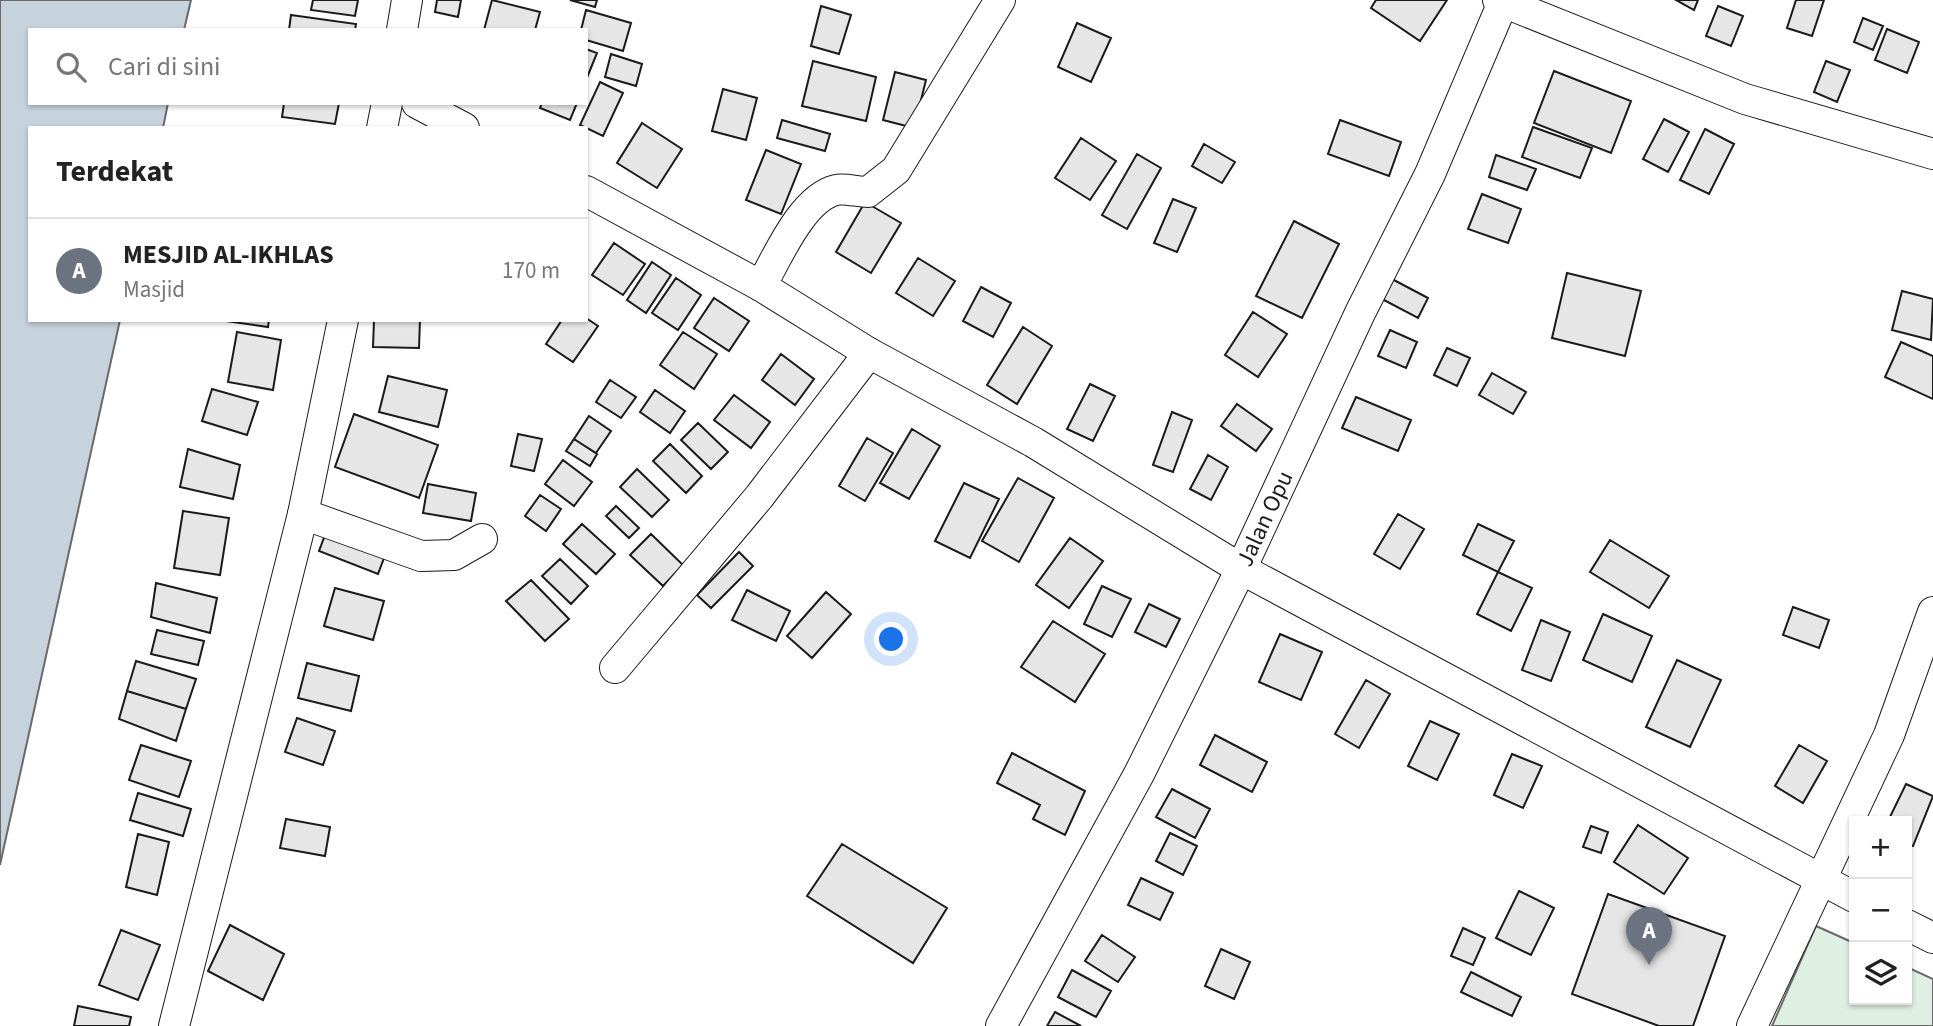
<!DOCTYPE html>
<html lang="id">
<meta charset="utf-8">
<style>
body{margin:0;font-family:"Source Sans 3",sans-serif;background:#f2f2f2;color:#222}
.controls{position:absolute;right:21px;bottom:21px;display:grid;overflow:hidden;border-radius:0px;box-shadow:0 2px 5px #0004}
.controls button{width:63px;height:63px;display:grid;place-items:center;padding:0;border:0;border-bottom:2px solid #e0e0e0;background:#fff;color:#222;font:35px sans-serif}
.you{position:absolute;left:892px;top:640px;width:24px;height:24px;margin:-18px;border:5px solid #fff;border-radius:50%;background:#1a73e8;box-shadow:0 0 0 10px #1a73e833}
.badge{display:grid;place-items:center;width:46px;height:46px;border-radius:50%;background:#db2777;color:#fff;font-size:23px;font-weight:700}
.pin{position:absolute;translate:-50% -58px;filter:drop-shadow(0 2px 4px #0008)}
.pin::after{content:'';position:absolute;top:37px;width:24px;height:21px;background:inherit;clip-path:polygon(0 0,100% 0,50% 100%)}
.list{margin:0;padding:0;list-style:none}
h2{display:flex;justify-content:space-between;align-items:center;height:91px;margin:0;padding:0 28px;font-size:30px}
h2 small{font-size:23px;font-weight:400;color:#767676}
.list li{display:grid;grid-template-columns:46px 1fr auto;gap:21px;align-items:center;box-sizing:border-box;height:105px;padding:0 28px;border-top:2px solid #e0e0e0}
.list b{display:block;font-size:26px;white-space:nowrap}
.list p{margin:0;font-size:23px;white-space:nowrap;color:#767676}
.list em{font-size:23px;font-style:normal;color:#767676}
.icon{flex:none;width:38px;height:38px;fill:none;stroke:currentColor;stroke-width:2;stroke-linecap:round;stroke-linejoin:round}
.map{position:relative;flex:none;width:1933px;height:1026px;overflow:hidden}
.search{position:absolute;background:#fff;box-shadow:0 2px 5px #0004;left:28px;top:28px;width:560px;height:77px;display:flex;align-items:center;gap:18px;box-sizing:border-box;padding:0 24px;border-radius:0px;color:#767676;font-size:26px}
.panel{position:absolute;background:#fff;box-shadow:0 2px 5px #0004;left:28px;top:126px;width:560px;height:196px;border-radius:0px}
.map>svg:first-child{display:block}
.green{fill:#e0efe3;stroke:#6a6a6a;stroke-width:2}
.water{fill:#c6d2dc;stroke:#6a6a6a;stroke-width:2}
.building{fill:#e6e6e6;stroke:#1a1a1a;stroke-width:2}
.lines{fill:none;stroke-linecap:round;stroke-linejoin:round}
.street-casing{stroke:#1a1a1a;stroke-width:32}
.street{stroke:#fff;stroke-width:30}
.labels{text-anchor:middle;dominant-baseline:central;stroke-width:5;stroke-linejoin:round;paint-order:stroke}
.street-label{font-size:24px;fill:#1a1a1a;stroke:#fff}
</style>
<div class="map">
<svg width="1933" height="1026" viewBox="0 0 1933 1026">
<rect width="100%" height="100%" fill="#fff"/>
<!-- green -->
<path class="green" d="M1816,926L1854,943V1000H1907V967L1933,979V1026H1772Z"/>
<!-- water -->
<path class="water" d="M0,0H191L184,30H30V103H168L163,128H30V320H120L0,865Z"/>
<!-- building -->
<path class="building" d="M313,0H358L355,16L311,10Z
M437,0H461L458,17L435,12Z
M492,0L540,12L535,30H484Z
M570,0H597L595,7Z
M1376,0H1447L1420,41L1371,8Z
M1676,0H1698L1694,10Z
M1796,0H1824L1812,36L1787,28Z
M821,6L851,15L839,54L811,46Z
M1718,6L1743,16L1731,46L1706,36Z
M586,10L631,23L623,51L586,40V30H581Z
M291,15L356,24L355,30H289Z
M1863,18L1883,26L1873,50L1854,42Z
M1077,23L1111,38L1091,82L1058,67Z
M1887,29L1919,42L1907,73L1875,60Z
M586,49L597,53L586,80Z
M611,54L642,64L636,86L605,77Z
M813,61L876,77L866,121L802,106Z
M1826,61L1850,70L1837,102L1814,92Z
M1554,71L1631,101L1611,153L1534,123Z
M895,72L926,80L914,128L883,120Z
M600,82L623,93L603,136L580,125Z
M723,89L757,98L746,140L712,131Z
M284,103H339L335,124L282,117Z
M542,103H577L570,120L540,108Z
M1664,119L1689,132L1668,172L1643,159Z
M782,120L830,134L825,151L777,138Z
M1340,120L1401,142L1389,176L1328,154Z
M642,123L682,149L657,188L617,163Z
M1533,127L1592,148L1580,178L1522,157Z
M1705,129L1734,144L1709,194L1680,180Z
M1081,138L1116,161L1090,200L1055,178Z
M1204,144L1235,162L1222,183L1192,166Z
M766,150L801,164L781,214L746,200Z
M1137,154L1161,168L1127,229L1102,215Z
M1496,155L1536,169L1527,190L1489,177Z
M1482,194L1521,209L1508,243L1468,229Z
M1173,199L1196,208L1177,252L1154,243Z
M865,202L901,223L871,273L836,252Z
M1294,221L1339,244L1302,318L1256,296Z
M614,243L645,264L623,295L592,275Z
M918,258L955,281L933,316L896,293Z
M652,262L671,275L646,313L627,300Z
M1567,273L1641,291L1625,356L1552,338Z
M676,278L701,295L678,330L652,313Z
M1392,279L1428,298L1418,318L1382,299Z
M981,287L1011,303L993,337L963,321Z
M1902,291L1933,299L1931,340L1892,330Z
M714,298L749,321L729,351L694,328Z
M1253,312L1287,334L1258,377L1225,355Z
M586,318L598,326L573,362L546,344L562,320Z
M219,320H269L268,327Z
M374,320H420L419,348L373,347Z
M1023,327L1052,346L1017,404L987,385Z
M1390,330L1417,342L1406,368L1378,356Z
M237,332L281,340L273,390L228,382Z
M683,332L717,354L694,389L660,365Z
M1901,342L1933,356V399L1885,377Z
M1447,348L1470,358L1457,386L1434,375Z
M781,354L814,379L795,405L762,380Z
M1492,373L1526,392L1513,414L1479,395Z
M388,376L447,390L438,427L379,412Z
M610,380L636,397L621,418L596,402Z
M1090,384L1115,396L1093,441L1067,429Z
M212,389L258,402L247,435L202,421Z
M655,390L685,411L670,433L640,412Z
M734,395L770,422L751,448L714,420Z
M1356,397L1411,420L1398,451L1342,428Z
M1237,404L1272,429L1256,451L1221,426Z
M1172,412L1192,420L1173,472L1153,465Z
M354,414L438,445L419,498L335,467Z
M589,416L611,431L596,453L574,439Z
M698,423L728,452L711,469L681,440Z
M912,429L940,446L909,499L880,483Z
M518,434L542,439L534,471L511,466Z
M867,438L893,453L865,501L839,486Z
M574,439L597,454L590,466L566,451Z
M670,444L702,476L686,493L653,461Z
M188,449L240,465L233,499L180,487Z
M1208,455L1228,467L1211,500L1190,489Z
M563,460L592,482L574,506L545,484Z
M637,469L669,500L652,517L620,487Z
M1018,478L1054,498L1019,562L982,541Z
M964,483L999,499L970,558L935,541Z
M428,484L476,493L471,521L423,513Z
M540,495L561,509L546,531L525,516Z
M616,506L639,528L629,538L606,516Z
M183,511L229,518L220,575L174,568Z
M1398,514L1424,529L1400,569L1374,554Z
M582,524L615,554L596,574L563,544Z
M1478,524L1514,541L1498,572L1463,555Z
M328,527L387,550L378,574L319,551Z
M651,534L683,565L663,586L630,555Z
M1070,538L1103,561L1069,608L1036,585Z
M1610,540L1669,576L1649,608L1590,572Z
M739,552L753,566L711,608L697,595Z
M560,559L588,586L571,604L542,576Z
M1498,572L1532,588L1511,631L1477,614Z
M531,580L569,619L545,641L506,601Z
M156,583L217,598L210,633L151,617Z
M1102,586L1131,599L1112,637L1084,624Z
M335,588L384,601L373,640L324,626Z
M747,590L790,611L776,641L732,620Z
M826,592L851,614L812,658L787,636Z
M1149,604L1180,619L1166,647L1135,632Z
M1793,607L1829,620L1819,648L1783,635Z
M1603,614L1652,636L1632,682L1583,660Z
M1541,620L1570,632L1551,681L1522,670Z
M1053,621L1105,654L1075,702L1021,667Z
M157,630L204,641L198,665L151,654Z
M1280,634L1322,652L1301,700L1259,682Z
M1677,660L1721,680L1690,747L1646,727Z
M136,661L196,679L186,709L127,691Z
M307,663L359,676L351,711L298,698Z
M1366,680L1390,694L1359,748L1335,734Z
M127,691L186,709L176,741L119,719Z
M297,718L335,731L323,765L285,752Z
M1430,721L1459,734L1437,780L1408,766Z
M1215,735L1267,762L1252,792L1200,765Z
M141,745L191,761L179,797L129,780Z
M1799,745L1827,761L1803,803L1775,786Z
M1012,753L1085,791L1065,835L1033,819L1040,805L997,783Z
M1512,754L1542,766L1523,808L1494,795Z
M1906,784L1933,796L1913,846L1907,844V821H1888Z
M1172,789L1210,809L1195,838L1156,817Z
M138,793L191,809L183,836L130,820Z
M286,819L330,827L325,856L280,848Z
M1638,825L1688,858L1664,894L1614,862Z
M1591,826L1608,832L1601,853L1583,847Z
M1170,833L1197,846L1183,875L1156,861Z
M138,834L169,842L157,895L126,887Z
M842,844L947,908L913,963L807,896Z
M1141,878L1173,893L1160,920L1128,905Z
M1519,891L1554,908L1531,955L1496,938Z
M1608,894L1725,936L1693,1026H1659L1572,994Z
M230,925L284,954L263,1000L208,971Z
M1463,928L1485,938L1473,965L1451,956Z
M121,930L160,945L138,1000L99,985Z
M1102,935L1135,957L1118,982L1085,961Z
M1221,949L1250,962L1234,999L1205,986Z
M1072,970L1111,991L1096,1017L1058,997Z
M1471,972L1521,997L1512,1016L1461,992Z
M78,1006L131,1017L129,1026H74Z
M1055,1012L1081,1026H1047Z"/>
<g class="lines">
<!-- street casing -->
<g class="street-casing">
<g id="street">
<path d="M1498,0L1745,99L1933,154"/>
<path d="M402,30L407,0"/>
<path d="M417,103L464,128"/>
<path d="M382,128L387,103"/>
<path d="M586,191L761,286L869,353L1033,442L1241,569L1854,897"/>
<path d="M761,286C777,258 802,198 836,190C845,188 858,192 868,192L896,170L1000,0"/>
<path d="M303,514L421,556L454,555L482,539"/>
<path d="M615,668L759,497L869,353"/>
<path d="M1907,925L1933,938"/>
<path d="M174,1026L303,514L343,320"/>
<path id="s1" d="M1001,1026L1139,774L1241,569L1360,313L1430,174L1504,0"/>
<path d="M1752,1026L1889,735L1933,612"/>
</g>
</g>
<!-- street -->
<use href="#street" class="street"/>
</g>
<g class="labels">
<!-- street labels -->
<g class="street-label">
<text stroke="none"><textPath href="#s1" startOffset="572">Jalan Opu</textPath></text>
</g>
</g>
</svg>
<div class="controls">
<button>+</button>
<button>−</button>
<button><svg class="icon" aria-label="layers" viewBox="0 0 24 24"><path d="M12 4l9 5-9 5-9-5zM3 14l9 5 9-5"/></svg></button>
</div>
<div class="you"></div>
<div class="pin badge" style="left:1649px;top:965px;background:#6b7280">A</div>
<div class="search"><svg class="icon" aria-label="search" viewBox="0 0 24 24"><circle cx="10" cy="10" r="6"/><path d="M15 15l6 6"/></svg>Cari di sini</div>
<section class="panel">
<h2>Terdekat<small></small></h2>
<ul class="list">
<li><span class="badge" style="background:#6b7280">A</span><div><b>MESJID AL-IKHLAS</b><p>Masjid</p></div><em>170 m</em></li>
</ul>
</section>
</div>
